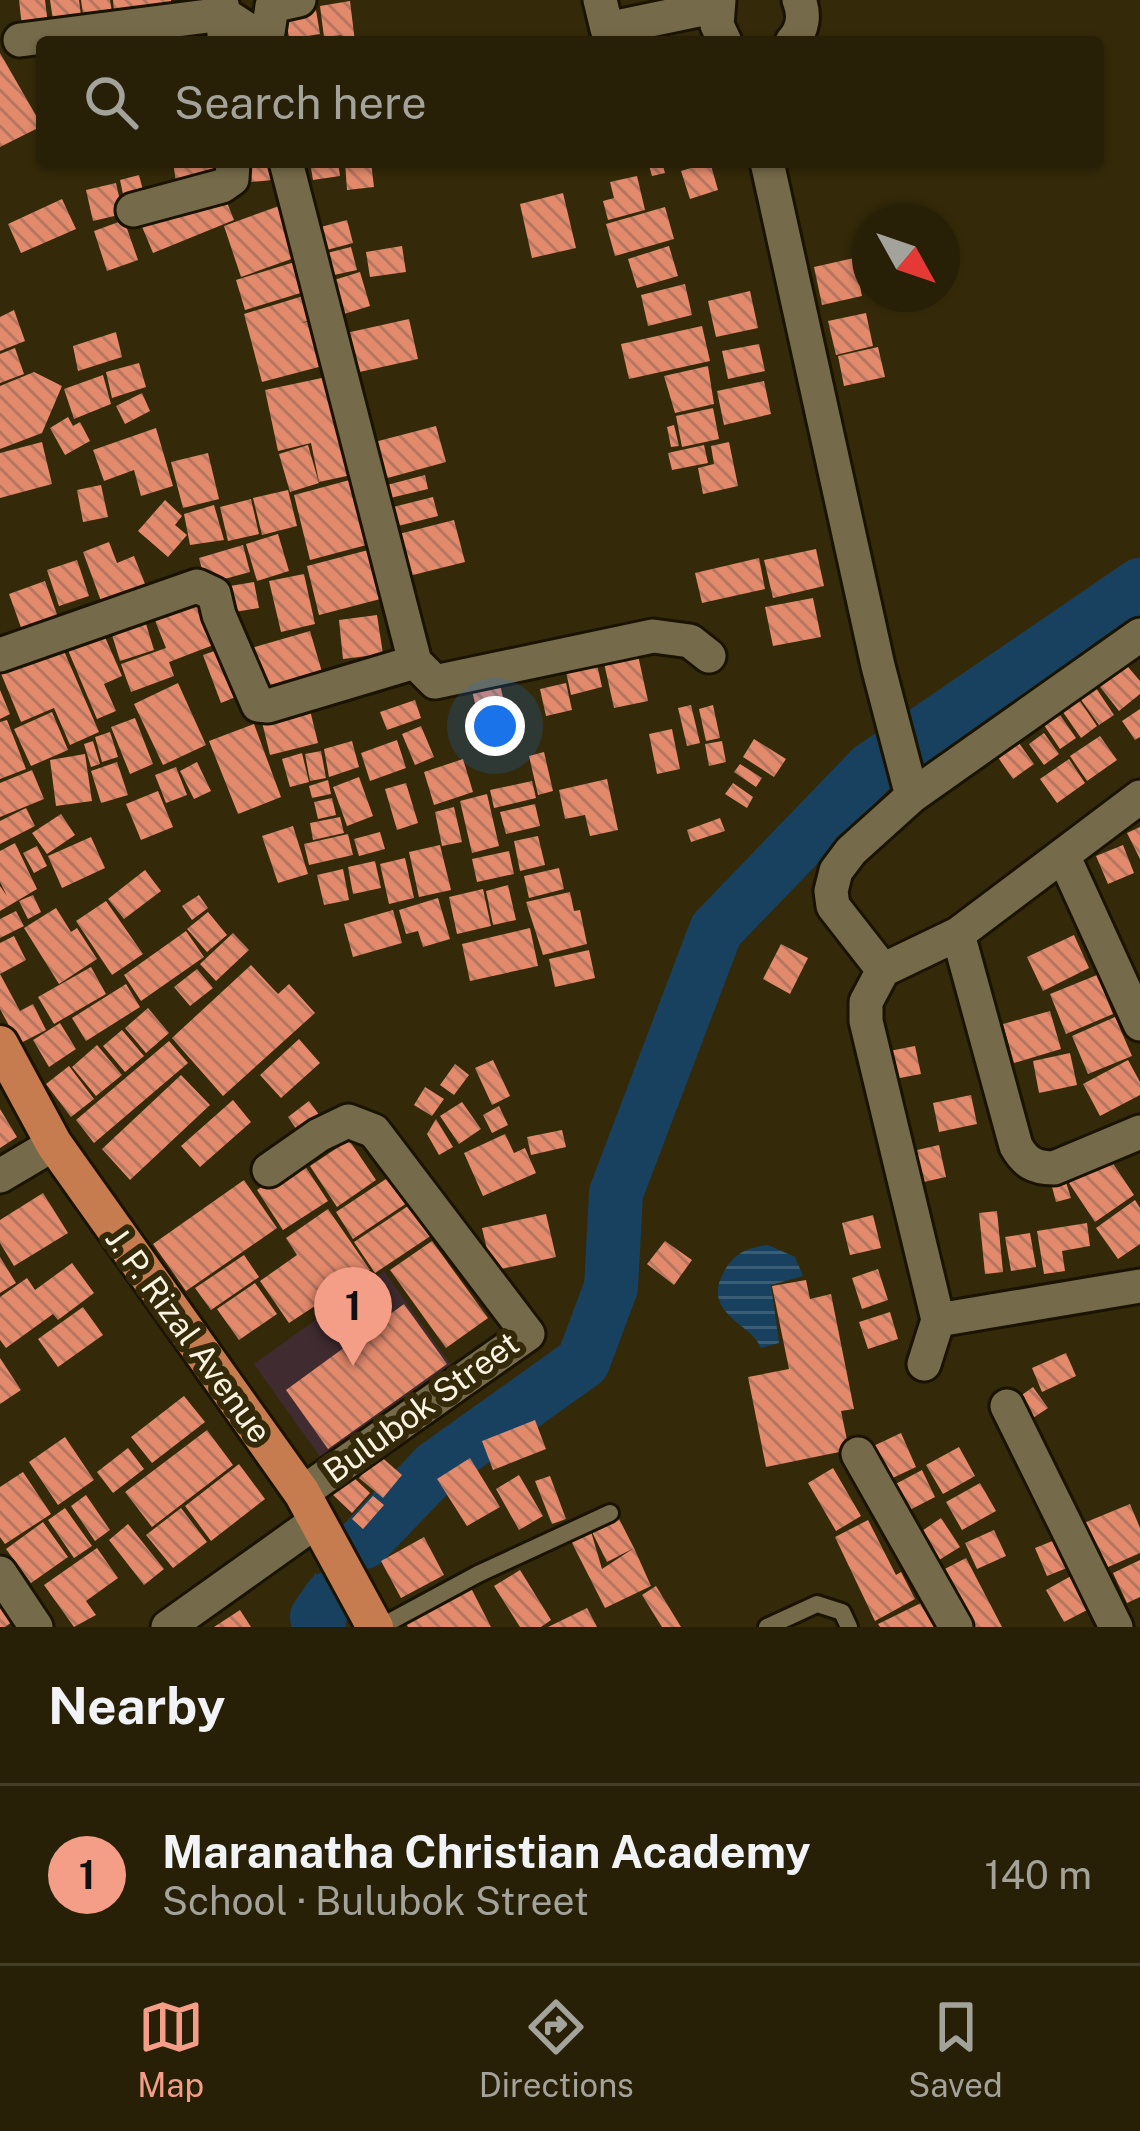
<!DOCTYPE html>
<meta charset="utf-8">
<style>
body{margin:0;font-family:"Public Sans",sans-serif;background:#332d15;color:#f1f3f6}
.compass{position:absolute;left:852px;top:204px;width:108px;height:108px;border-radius:50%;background:#272007;box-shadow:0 3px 9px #0004;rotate:130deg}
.you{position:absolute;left:495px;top:726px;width:42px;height:42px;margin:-30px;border:9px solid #fff;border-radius:50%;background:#1a73e8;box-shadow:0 0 0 18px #1a73e833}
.badge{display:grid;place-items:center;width:78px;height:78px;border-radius:50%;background:#f49e88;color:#111;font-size:39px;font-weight:700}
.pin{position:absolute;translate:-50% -99px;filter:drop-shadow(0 3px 6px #0008)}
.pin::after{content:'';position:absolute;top:63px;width:42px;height:36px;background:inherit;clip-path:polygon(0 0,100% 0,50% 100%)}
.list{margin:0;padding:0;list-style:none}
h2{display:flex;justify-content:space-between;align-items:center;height:156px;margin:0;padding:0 48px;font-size:51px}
h2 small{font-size:39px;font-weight:400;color:#a4a39b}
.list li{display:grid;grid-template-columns:78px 1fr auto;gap:36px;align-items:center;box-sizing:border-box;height:180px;padding:0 48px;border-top:3px solid #433e28}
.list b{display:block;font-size:45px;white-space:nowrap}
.list p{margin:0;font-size:39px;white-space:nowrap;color:#a4a39b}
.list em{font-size:39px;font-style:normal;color:#a4a39b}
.icon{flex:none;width:66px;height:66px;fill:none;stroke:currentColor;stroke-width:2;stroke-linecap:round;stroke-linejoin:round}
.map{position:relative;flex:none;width:1140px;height:1627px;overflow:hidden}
.search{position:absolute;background:#272007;box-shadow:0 3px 9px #0004;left:36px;right:36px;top:36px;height:132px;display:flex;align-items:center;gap:30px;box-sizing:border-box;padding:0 42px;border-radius:12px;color:#a4a39b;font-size:45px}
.sheet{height:336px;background:#272007}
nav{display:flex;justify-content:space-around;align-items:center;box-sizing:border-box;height:168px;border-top:3px solid #433e28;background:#272007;font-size:33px;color:#a4a39b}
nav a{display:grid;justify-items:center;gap:6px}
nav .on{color:#f49e88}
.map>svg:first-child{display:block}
.education{fill:#402c30}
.water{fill:url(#water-rules)}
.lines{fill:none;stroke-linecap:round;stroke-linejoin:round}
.river{stroke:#184160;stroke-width:54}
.building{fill:url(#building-back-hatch)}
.lane-casing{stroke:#1a1300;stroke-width:22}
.street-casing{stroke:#1a1300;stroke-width:39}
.primary-casing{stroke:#1a1300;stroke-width:42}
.lane{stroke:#756a49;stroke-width:16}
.street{stroke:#756a49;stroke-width:33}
.primary{stroke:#c77c50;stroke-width:36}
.labels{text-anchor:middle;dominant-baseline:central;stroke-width:12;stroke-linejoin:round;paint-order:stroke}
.street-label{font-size:33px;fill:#f9f3e1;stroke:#342a09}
</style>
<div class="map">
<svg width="1140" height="1627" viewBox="0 0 1140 1627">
<defs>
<pattern id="water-rules" width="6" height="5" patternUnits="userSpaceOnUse" patternTransform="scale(3)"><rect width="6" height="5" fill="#184160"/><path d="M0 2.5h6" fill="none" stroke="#3a5d76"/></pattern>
<pattern id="building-back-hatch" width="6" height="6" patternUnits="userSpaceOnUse" patternTransform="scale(3)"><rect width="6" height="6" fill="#e38a6c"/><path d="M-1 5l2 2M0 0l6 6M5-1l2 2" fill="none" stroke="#b57660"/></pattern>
</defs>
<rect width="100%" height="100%" fill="#342a09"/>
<!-- education -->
<path class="education" d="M384,1271L453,1368L323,1461L254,1364Z"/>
<!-- water -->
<path class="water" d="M768,1245L795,1257L803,1276L771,1285L779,1343L761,1348C751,1322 698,1314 726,1268C736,1252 750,1247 768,1245Z
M316,1572L327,1627H306C298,1606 305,1590 316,1572Z"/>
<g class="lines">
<!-- river -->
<path class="river" d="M364,1542L436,1467L583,1362L611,1287L616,1193L716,930L871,769L1140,585
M319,1627L317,1617L330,1598"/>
</g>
<!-- building -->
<path class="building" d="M19,0H45L49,32L22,27Z
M50,0H79L83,30L55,34Z
M81,0H110L114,24L85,29Z
M113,0H171L173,16L115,23Z
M350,1L355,42H319L343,35L324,37L320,6Z
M315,4L320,34L289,39L285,8Z
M0,53L42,126L0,147Z
M173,162H228L230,178L177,189Z
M236,162H272L273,180L238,183Z
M310,162H338L340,176L313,180Z
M345,162H371L374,187L347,190Z
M648,162H662L665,173L652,176Z
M710,162L718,190L690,199L681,171Z
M139,175L144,194L124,199L120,180Z
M637,176L645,210L608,220L603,201L614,198L610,182Z
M116,183L123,214L93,221L86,190Z
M563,193L576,248L532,258L520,204Z
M224,195L234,220L153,253L138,217L171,204L177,217Z
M62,199L76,229L21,253L8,224Z
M279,206L297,257L241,277L224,226Z
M665,207L674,239L615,256L606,224Z
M124,220L138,260L107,271L94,231Z
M347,220L353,243L323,251L317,228Z
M402,246L406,272L370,277L366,252Z
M669,246L678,276L637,288L628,259Z
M351,247L357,270L325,277L319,255Z
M854,258L862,296L822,305L814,267Z
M298,261L307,291L245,310L236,280Z
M360,272L370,306L331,318L321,284Z
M685,284L692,315L648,326L641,295Z
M750,291L758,328L716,337L708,301Z
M313,293L320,317L301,323L319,320L330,364L262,382L244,314Z
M14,310L25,341L0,351V317Z
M866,313L873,346L836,355L828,321Z
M409,319L418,359L355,373L346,333Z
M702,326L710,361L629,379L621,344Z
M116,332L122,357L78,371L73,346Z
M759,344L765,371L728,379L722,351Z
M878,347L885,377L844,386L838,356Z
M15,348L24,374L0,383V354Z
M139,363L146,387L112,398L106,372Z
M708,366L714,404L675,413L664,376Z
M34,372L62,386L42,433L0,449V386Z
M103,375L111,404L74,419L64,389Z
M336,375L356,474L319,482L311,443L278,451L265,390Z
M764,381L771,414L724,425L717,391Z
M142,393L150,411L125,424L116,406Z
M713,408L719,439L682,447L676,416Z
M68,417L73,426L80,422L90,441L65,455L50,428Z
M674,425L679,446L671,447L667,427Z
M436,426L446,462L373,482L363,445Z
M156,428L173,486L141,496L134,470L104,481L93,450Z
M42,442L52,484L0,498V453Z
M729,442L738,486L703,494L698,468L714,464L711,446Z
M308,445L319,483L290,492L279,454Z
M704,445L708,463L672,470L668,453Z
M208,453L219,499L183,508L171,462Z
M425,475L428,489L386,499L383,486Z
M357,478L374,543L310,560L294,495Z
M101,485L108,517L83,522L77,490Z
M288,490L297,526L262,535L253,498Z
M433,497L438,516L394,527L389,508Z
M251,499L259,534L228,541L220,507Z
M165,500L182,516L175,525L187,535L168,557L138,531Z
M214,505L224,540L190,545L184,514Z
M454,520L465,562L405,577L395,535Z
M278,534L289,571L257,581L246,544Z
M109,542L117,563L134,556L145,584L101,601L83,552Z
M243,545L250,572L206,584L199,558Z
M376,548L388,597L319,615L307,566Z
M816,549L824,586L773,598L764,560Z
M759,558L765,589L702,603L695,573Z
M77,560L89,596L59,606L47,570Z
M304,574L315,624L281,632L269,581Z
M45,581L59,620L23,633L9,594Z
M254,582L259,608L222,614L218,588Z
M196,590L216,644L169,662L174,676L131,692L121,664L166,648L150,608Z
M813,598L821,637L773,646L765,607Z
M143,614L154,650L120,661L109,625Z
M377,615L383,654L343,659L339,620Z
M101,628L122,676L104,684L116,711L97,719L65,643Z
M310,631L322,672L257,692L245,650Z
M61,644L99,732L70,745L54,708L21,722L0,671Z
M636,646L648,701L614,708L602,654Z
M226,647L243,694L221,703L203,655Z
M596,660L602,687L571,695L565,667Z
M1123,661L1140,681V694L1119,711L1097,683Z
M497,672L506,710L478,716L469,678Z
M1090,679L1114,715L1099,725L1074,690Z
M178,683L206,745L163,765L134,704Z
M566,683L572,710L546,716L540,689Z
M0,690L10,714L0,719Z
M1073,691L1097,726L1081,738L1056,702Z
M415,700L421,718L387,730L380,712Z
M691,705L700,743L687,746L678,708Z
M713,705L720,738L706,741L699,709Z
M1053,705L1076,738L1060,749L1038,716Z
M1140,709V737L1135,740L1122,721Z
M310,710L318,743L270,755L262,722Z
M52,712L68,750L31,766L14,729Z
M135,718L153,764L130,774L111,727Z
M7,720L26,769L0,779V722Z
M254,724L281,797L238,814L209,741Z
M421,726L434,757L415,765L402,734Z
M672,729L680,769L657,774L649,734Z
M110,732L118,757L102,762L95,737Z
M1044,733L1059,754L1044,765L1029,744Z
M1100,736L1117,760L1087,781L1070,756Z
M754,739L786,759L774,777L743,757Z
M1016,739L1034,764L1013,779L995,753Z
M397,740L406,768L370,781L361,753Z
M93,741L100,764L91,767L84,744Z
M352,741L359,767L329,777L324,749Z
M722,741L726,762L709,766L705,744Z
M321,751L326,778L310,781L305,754Z
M544,752L553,791L538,795L529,756Z
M302,753L309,782L290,787L282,759Z
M85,754L92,801L56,806L50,760Z
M463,759L473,792L434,805L424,772Z
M1069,759L1085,783L1057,803L1040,779Z
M117,762L128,795L101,803L91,771Z
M197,762L211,791L194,799L180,771Z
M740,764L762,778L756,787L734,772Z
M176,767L187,795L166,803L155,775Z
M32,770L44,799L0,817V783Z
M359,777L373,816L347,826L333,787Z
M607,779L618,830L590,836L585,815L565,819L559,790Z
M328,780L331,794L312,798L309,786Z
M532,781L536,798L494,808L490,790Z
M406,783L418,823L397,830L385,789Z
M733,783L753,797L747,808L725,794Z
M158,791L173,827L141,840L126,804Z
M487,794L499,846L472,853L460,801Z
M332,798L336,815L318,819L314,802Z
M535,804L540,826L506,834L500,812Z
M454,807L462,842L442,846L435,812Z
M26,808L35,826L0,844V821Z
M61,814L75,835L47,854L32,833Z
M340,817L344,833L313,840L310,823Z
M720,818L725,831L691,842L687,830Z
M293,826L308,874L278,883L262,836Z
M1140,827V859L1127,833Z
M380,832L385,849L359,856L354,839Z
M348,834L353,855L309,865L304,844Z
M538,836L545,865L520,871L514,841Z
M91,837L105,868L62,888L48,856Z
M15,843L37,889L0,911V886L7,896L0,882V851Z
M440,845L451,890L419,897L409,852Z
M1123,845L1134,873L1108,884L1096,856Z
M37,846L47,866L34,873L23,853Z
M509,851L514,874L477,882L472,859Z
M405,858L414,898L389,904L380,864Z
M375,861L381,888L353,894L348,867Z
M559,868L564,889L529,898L524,876Z
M343,869L349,900L324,905L317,875Z
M145,870L161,891L124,919L108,899Z
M508,885L516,920L493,925L486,891Z
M483,889L491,926L457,934L449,897Z
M570,892L574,911L580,910L587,944L543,955L526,902Z
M33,895L41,912L28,919L19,901Z
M199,895L208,908L192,920L182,906Z
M438,898L450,939L423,947L418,931L406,934L399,910Z
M106,901L143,954L112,975L76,921Z
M56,908L71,932L77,928L97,959L59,984L24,928Z
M393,910L402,943L353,957L344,924Z
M16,911L24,926L0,938V919Z
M208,912L227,935L207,952L187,929Z
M530,928L538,966L470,981L462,944Z
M186,931L204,957L141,1001L124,975Z
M233,933L249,950L216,981L200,964Z
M1074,935L1089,968L1043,991L1027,957Z
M14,936L26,960L0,974L20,1011L33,1004L46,1030L19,1044L0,1009V943Z
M781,944L808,958L790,994L763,979Z
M589,950L595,978L555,987L549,959Z
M251,965L278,994L289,984L315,1013L223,1096L172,1038Z
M91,967L106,994L54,1024L38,997Z
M197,969L213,988L190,1006L174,987Z
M1097,975L1113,1014L1066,1034L1050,994Z
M126,984L140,1007L86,1041L72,1018Z
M148,1008L169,1033L146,1053L125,1028Z
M1050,1011L1061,1049L1014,1063L1003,1024Z
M1115,1017L1132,1056L1088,1074L1072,1036Z
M60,1023L76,1049L49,1067L33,1040Z
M122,1030L144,1056L125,1072L103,1046Z
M299,1039L320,1063L281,1098L260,1075Z
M169,1041L188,1063L94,1143L76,1120Z
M97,1045L122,1075L96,1096L72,1067Z
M915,1046L921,1074L889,1080L884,1052Z
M1070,1053L1077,1085L1039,1093L1033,1061Z
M493,1060L510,1096L492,1105L475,1068Z
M1128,1060L1140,1082V1095L1100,1116L1083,1084Z
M455,1064L469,1075L454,1095L440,1085Z
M69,1066L94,1099L71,1117L46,1084Z
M181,1075L210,1105L130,1180L102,1149Z
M425,1087L444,1099L432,1116L414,1105Z
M971,1095L977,1124L939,1132L933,1103Z
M233,1100L251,1122L200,1167L181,1146Z
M309,1101L320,1116L299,1133L288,1117Z
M462,1102L481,1129L459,1144L440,1116Z
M499,1106L508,1125L492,1133L483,1115Z
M0,1109L17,1137L0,1148Z
M436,1119L453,1147L439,1155L427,1134Z
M562,1130L566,1147L531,1155L527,1137Z
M505,1134L514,1153L525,1148L536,1173L483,1196L464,1153Z
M349,1140L376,1180L337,1207L310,1166Z
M939,1145L946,1177L910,1185L904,1153Z
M1108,1156L1134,1195L1095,1222L1069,1183Z
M301,1160L328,1201L283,1230L257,1190Z
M389,1177L407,1203L353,1239L336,1212Z
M1065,1179L1071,1198L1056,1202L1051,1183Z
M244,1180L277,1228L186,1291L153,1244Z
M43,1193L68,1233L14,1266L0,1243V1220Z
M1135,1200L1140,1208V1244L1118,1259L1096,1228Z
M411,1204L432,1235L375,1273L354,1242Z
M328,1209L370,1270L289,1323L260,1281L297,1255L286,1238Z
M997,1211L1003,1272L985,1274L979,1213Z
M546,1214L556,1257L492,1271L482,1228Z
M873,1215L881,1248L850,1255L842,1223Z
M1087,1223L1090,1246L1062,1251L1065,1271L1044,1274L1037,1231Z
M1030,1233L1036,1267L1011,1271L1005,1237Z
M432,1241L488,1318L446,1348L390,1270Z
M665,1241L692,1260L674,1285L647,1264Z
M244,1255L259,1277L211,1310L195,1288Z
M0,1257L16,1283L0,1293Z
M72,1263L94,1293L58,1320L53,1314L6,1348L0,1340V1297L27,1278L35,1290Z
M878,1269L888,1300L862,1309L852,1278Z
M806,1280L810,1299L831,1294L854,1409L841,1411L849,1450L766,1467L748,1377L789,1369L772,1286Z
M255,1283L277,1314L239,1340L217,1309Z
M404,1304L447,1364L328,1449L286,1390Z
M83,1307L103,1335L58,1367L38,1339Z
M890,1312L898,1339L868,1349L859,1322Z
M1066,1353L1076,1376L1042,1392L1032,1368Z
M0,1358L21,1390L0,1404Z
M1033,1387L1048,1408L1027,1422L1012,1402Z
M184,1396L205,1422L152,1463L131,1437Z
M535,1420L546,1449L493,1470L482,1441Z
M207,1430L233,1465L152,1527L125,1492Z
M901,1433L916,1467L882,1483L867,1449Z
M65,1437L94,1480L58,1505L29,1462Z
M959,1447L975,1476L943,1494L926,1465Z
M128,1448L144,1469L113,1493L97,1472Z
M379,1455L402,1475L383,1498L359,1478Z
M470,1458L500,1507L467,1526L437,1479Z
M239,1464L265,1499L211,1541L185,1506Z
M833,1468L861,1516L836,1531L808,1483Z
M922,1470L935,1497L902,1514L888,1488Z
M23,1472L51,1514L5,1544L0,1537V1487Z
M351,1475L370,1493L352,1513L332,1494Z
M519,1475L543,1516L519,1530L496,1489Z
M550,1476L566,1519L552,1524L535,1481Z
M980,1483L996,1511L962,1530L946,1502Z
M86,1495L110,1530L95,1541L71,1506Z
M373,1496L384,1505L363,1529L352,1519Z
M1130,1504L1140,1528V1553L1099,1571L1079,1525Z
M65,1508L92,1546L74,1558L48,1520Z
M181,1508L207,1542L173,1568L146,1535Z
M617,1515L634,1548L651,1586L605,1608L569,1537L590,1528L602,1569L634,1548L607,1562L590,1528Z
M941,1518L960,1547L931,1565L913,1537Z
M868,1520L896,1575L901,1572L915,1599L875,1621L835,1537Z
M43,1522L68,1557L31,1583L6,1549Z
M128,1524L164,1569L144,1585L109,1540Z
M994,1530L1006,1556L977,1569L965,1543Z
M424,1537L444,1575L401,1598L381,1561Z
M1055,1540L1067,1568L1047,1576L1035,1548Z
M97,1548L118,1578L86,1601L96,1615L74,1627L44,1585Z
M966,1558L1002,1627H963L935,1574Z
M1140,1560V1597L1127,1603L1113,1573Z
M520,1570L551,1620L541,1627H520L494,1586Z
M1071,1576L1089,1609L1064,1622L1046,1590Z
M656,1586L681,1627H662L642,1595Z
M471,1588L491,1627H408L405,1622Z
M923,1602L935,1627H880L878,1624Z
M0,1605L12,1622L5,1627H0Z
M587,1608L597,1627H548Z
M240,1610L251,1627H214Z"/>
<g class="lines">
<!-- lane casing -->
<g class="lane-casing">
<path id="lane" d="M380,1627L478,1574L610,1513
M767,1627L817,1604L842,1612L849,1627"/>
</g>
<!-- street casing -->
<g class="street-casing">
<path id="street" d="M221,0L224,14L267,42
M600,0L607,29L717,6
M719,0L717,25L725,42
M267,39L272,6L299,0
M20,40L224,14V42
M792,42C803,30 805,14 799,0
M286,162L415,662L435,682L653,636L690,641L709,656
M767,162L878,666L912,796
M133,210L222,186L232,179L233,162
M0,655L197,586L214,594L219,615L258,705L268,706L415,662
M1063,855L1140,1024
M958,934L1016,1146C1025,1162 1034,1168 1054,1168L1140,1132
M883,970L833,906L831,891L836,871L851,851L912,796L1140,635
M269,1170L319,1135L348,1121L374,1131L528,1334L302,1493
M0,1176L54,1144
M938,1320L1140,1286
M924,1364L938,1320L866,1021V1002L883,970L958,934L1140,797
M1007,1406L1116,1627
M858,1454L956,1627
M0,1573L36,1627
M168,1627L318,1520"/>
</g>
<!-- primary casing -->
<g class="primary-casing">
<path id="primary" d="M0,1044L54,1144L302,1493L375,1627"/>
</g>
<!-- lane -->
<use href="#lane" class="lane"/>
<!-- street -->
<use href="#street" class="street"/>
<!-- primary -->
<use href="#primary" class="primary"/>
</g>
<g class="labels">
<!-- street labels -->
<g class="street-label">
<text transform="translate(189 1335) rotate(54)">J. P. Rizal Avenue</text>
<text transform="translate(421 1407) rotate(-36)">Bulubok Street</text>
</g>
</g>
</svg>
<svg class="compass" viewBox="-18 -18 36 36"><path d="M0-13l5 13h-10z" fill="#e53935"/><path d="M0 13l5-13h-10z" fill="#a4a39b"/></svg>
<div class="you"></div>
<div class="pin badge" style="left:353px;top:1366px">1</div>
<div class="search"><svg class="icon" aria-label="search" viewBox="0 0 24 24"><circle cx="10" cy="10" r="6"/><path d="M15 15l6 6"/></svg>Search here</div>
</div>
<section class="sheet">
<h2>Nearby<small></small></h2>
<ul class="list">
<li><span class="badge">1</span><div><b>Maranatha Christian Academy</b><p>School · Bulubok Street</p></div><em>140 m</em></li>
</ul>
</section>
<nav>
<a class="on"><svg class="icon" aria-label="map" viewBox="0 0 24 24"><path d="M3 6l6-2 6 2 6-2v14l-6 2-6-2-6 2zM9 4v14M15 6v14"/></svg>Map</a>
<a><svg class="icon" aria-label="directions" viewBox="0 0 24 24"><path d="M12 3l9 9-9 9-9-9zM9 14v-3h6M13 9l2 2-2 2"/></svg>Directions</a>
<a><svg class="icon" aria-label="saved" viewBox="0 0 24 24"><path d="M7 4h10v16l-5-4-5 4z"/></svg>Saved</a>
</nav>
